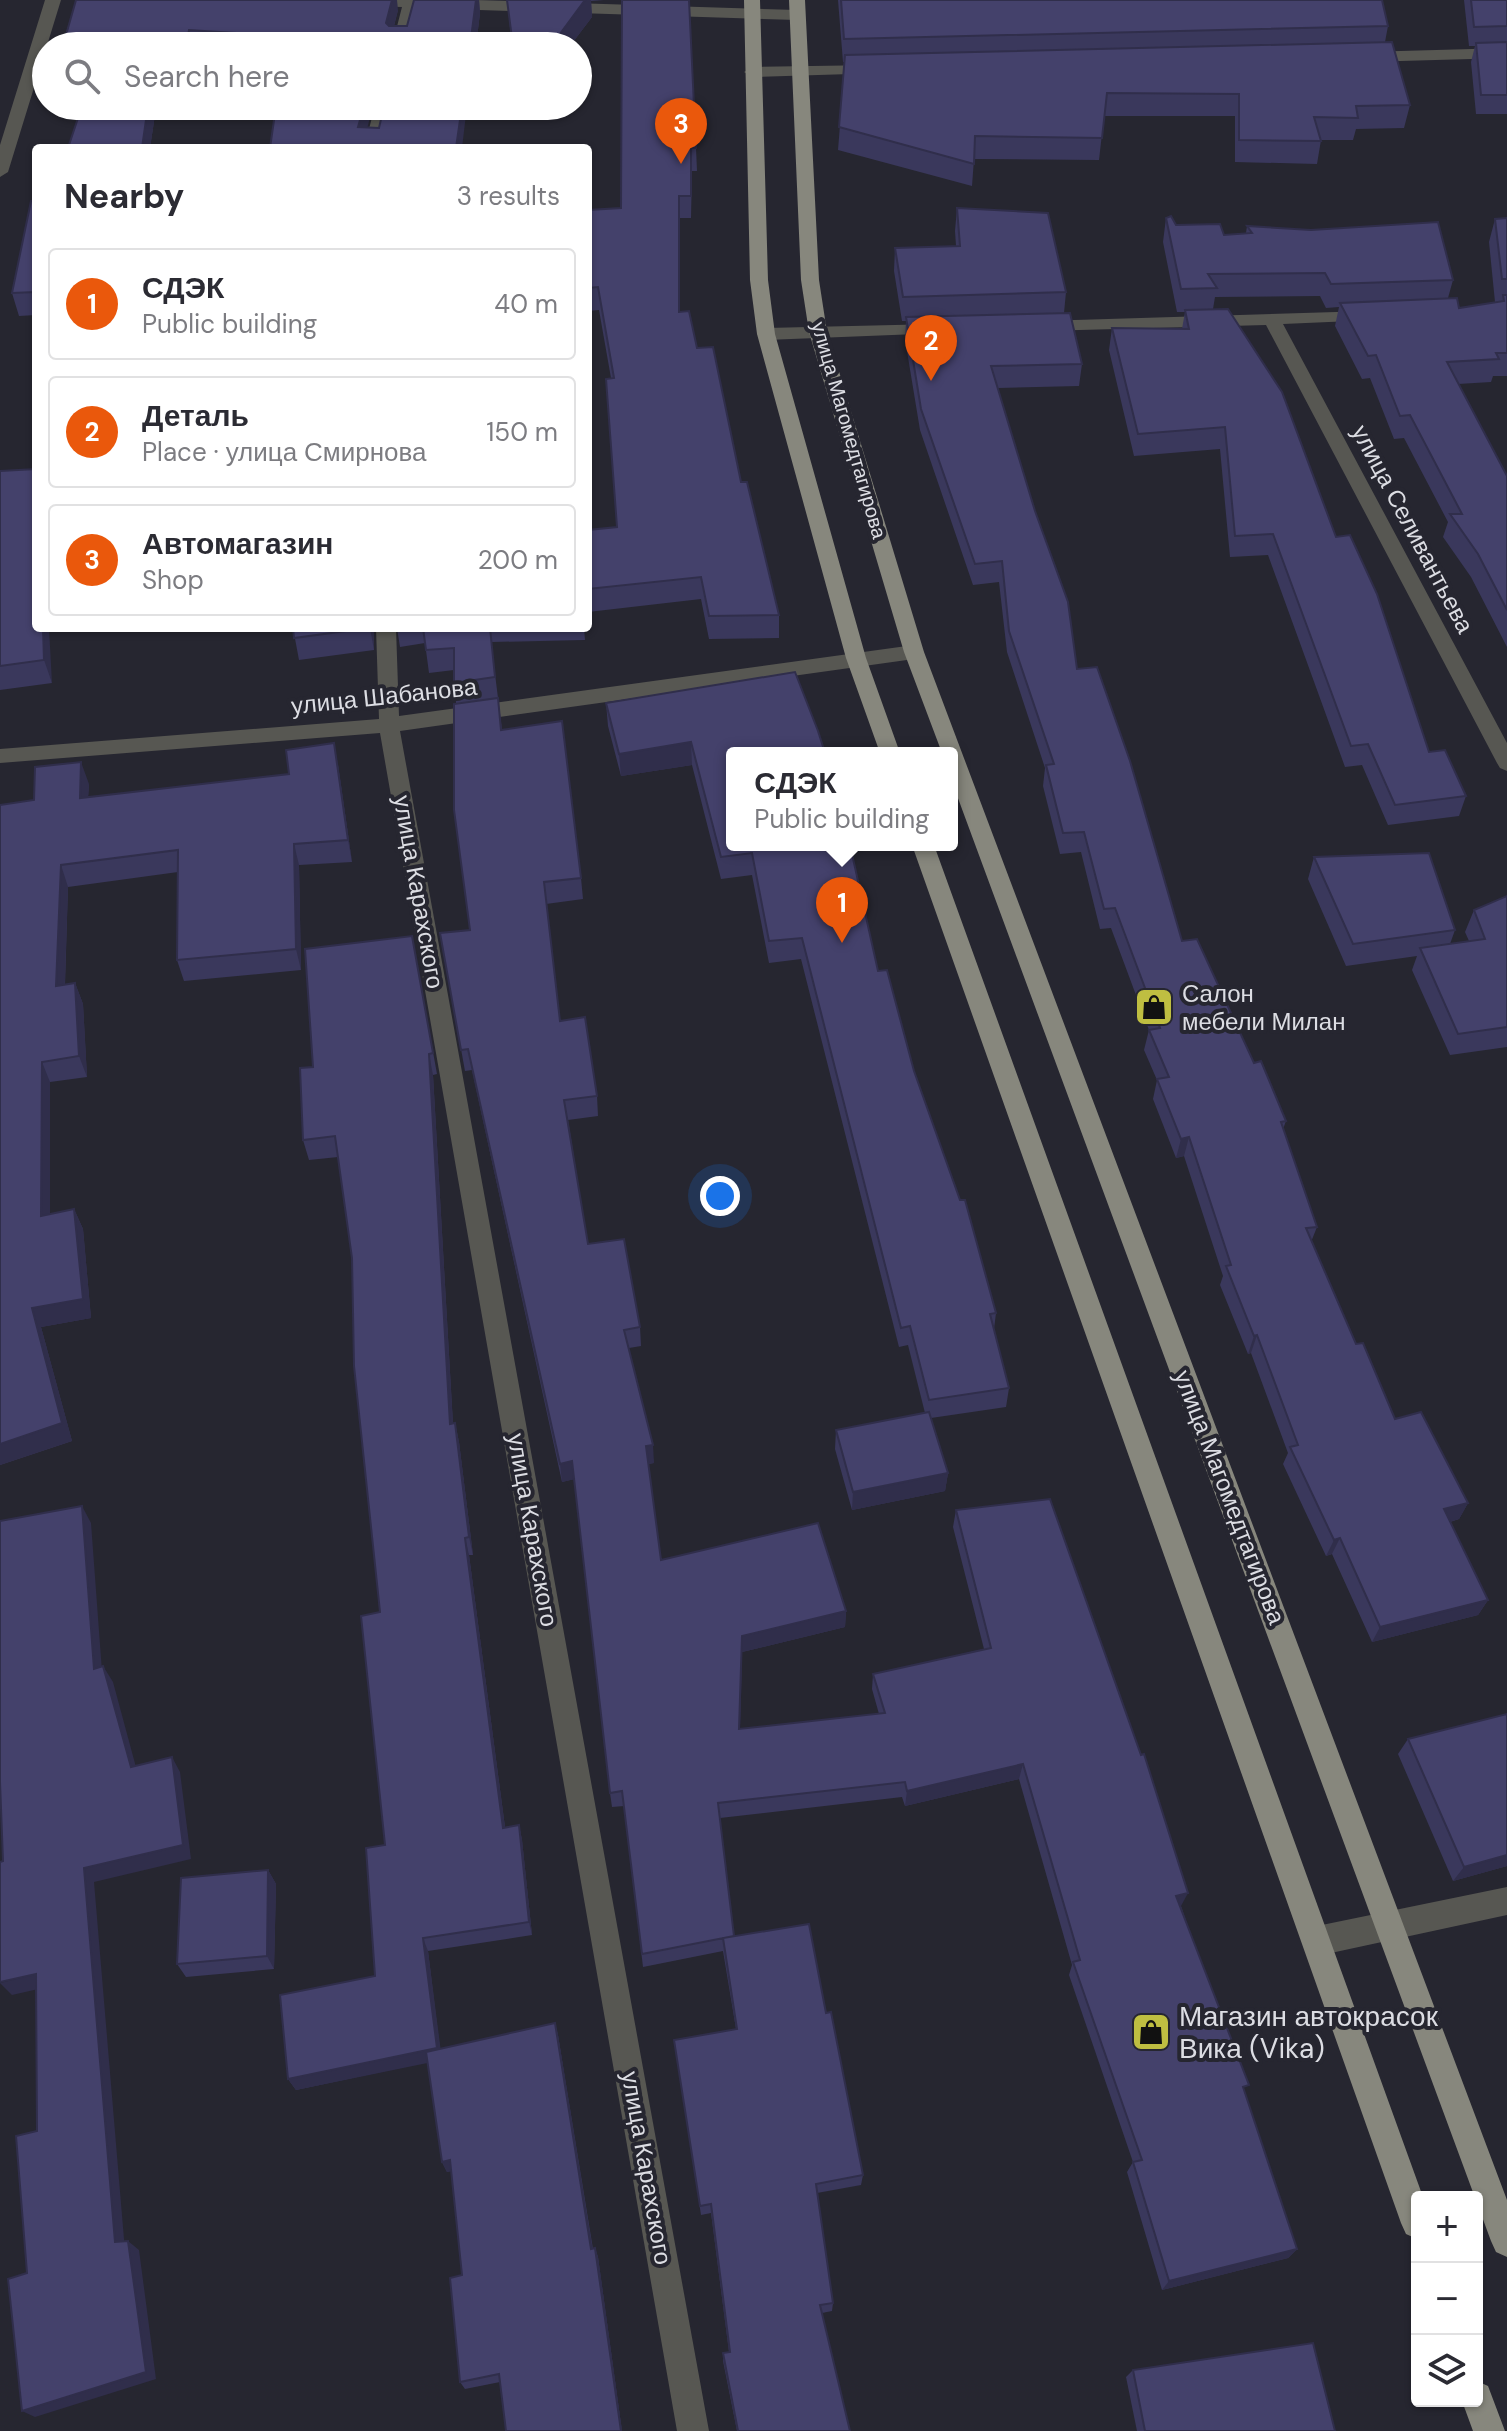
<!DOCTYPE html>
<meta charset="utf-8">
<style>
body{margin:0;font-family:"DM Sans",sans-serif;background:#f7f7f7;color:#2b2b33}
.controls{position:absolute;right:24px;bottom:24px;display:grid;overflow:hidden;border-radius:8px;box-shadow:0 2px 6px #0004}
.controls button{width:72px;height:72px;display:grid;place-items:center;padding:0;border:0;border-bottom:2px solid #e1e1e2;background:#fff;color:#2b2b33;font:40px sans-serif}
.you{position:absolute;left:720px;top:1196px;width:28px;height:28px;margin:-20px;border:6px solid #fff;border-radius:50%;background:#1a73e8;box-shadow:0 0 0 12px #1a73e833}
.badge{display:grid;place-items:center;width:52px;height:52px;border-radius:50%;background:#ea580c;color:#fff;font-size:26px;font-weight:700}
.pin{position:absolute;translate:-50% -66px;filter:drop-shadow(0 2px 4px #0008)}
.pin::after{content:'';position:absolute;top:42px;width:28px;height:24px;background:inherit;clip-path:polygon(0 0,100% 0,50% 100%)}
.popup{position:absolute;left:726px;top:747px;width:232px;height:104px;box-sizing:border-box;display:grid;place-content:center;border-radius:8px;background:#fff;filter:drop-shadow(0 2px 6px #0005);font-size:26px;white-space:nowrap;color:#7c7c81}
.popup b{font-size:30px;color:#2b2b33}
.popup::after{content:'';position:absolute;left:50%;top:100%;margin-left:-16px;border:16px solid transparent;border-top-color:#fff}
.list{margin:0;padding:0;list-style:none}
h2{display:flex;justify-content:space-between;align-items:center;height:104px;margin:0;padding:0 32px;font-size:34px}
h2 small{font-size:26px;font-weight:400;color:#7c7c81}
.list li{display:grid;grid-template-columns:52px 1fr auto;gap:24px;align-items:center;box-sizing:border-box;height:112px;margin:0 16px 16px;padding:0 16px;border:2px solid #e1e1e2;border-radius:8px}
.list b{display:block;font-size:30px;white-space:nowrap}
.list p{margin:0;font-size:26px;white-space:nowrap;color:#7c7c81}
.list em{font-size:26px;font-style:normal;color:#7c7c81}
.icon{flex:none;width:44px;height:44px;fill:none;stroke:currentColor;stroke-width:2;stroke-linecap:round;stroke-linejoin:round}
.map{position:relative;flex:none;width:1507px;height:2431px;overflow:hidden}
.search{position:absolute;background:#fff;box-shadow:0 2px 6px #0004;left:32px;top:32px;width:560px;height:88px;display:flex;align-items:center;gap:20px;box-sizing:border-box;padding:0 28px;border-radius:44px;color:#7c7c81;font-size:30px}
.panel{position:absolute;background:#fff;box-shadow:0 2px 6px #0004;left:32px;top:144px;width:560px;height:488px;border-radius:8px}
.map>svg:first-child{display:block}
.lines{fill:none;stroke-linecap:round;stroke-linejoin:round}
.street{fill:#575752;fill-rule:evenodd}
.primary{fill:#87877d;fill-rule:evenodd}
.wall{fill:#3a385c}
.shaded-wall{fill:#302e4b}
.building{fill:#44416b;stroke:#302e4b;stroke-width:2}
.labels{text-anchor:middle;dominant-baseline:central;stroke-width:8;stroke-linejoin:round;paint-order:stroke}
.far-street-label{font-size:20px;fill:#dcdde3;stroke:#262630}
.street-label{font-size:24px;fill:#dcdde3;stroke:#262630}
.poi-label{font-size:24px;fill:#dcdde3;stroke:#262630;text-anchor:start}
.near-poi-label{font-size:28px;fill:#dcdde3;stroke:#262630;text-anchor:start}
</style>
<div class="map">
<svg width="1507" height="2431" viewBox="0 0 1507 2431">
<rect width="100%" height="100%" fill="#262630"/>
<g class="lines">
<!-- street -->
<path class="street" d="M45,0H61L8,172L0,177V145Z
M320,0H474L797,10L805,15L797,20L417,8L408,46H392L402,7L328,5Z
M1507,48V58L1365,62L1357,57L1365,52Z
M877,65L885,70L883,73L752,77L744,72L752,67Z
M375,106H391L380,148H364Z
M1369,311L1378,316L1375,320L1283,324L1507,743V771L1500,768L1497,763L1266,325L1042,331L1033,326L1042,321Z
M937,324L943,325L946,329L943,333L766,340L757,334L766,328Z
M376,628H396L399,716L914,645L924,652L914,659L400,731L709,2431H677L380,733L0,763V749L379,719Z
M1507,1887V1915L1317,1956L1307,1951L1302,1941L1307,1931L1317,1926Z"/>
<!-- primary -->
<path class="primary" d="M744,0H760L768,280L775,334L866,658L900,753H880L846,658L757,334L750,280Z
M789,0H805L819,280L827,332L924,652L1507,2200V2257L1496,2252L1491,2241L952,782V753H942L904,652L809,332L801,280Z
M912,845H934L1423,2197H1417V2239L1406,2234L1401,2223Z
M1477,2381L1488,2386L1505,2431H1473L1462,2401H1477Z"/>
</g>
<!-- wall -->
<path class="wall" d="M414,0H479L480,13L476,46H68L66,35L398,10L394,26H407Z
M507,0H604L591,1L592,17L570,46H512Z
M622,0L696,148L697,171H692L691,218H680V312L697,348L741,482L779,615V638L709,639L701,599L588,612V530L617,527L611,378L599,310L588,311V210L621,208Z
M838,0H1382L1388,26L1385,42L1410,105L1404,128L1356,129L1353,140H1321L1317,164L1235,162V116H1104L1099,160L974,159L972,186L838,150L845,62H843Z
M1464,0H1507V114H1476L1471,62L1475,46H1469Z
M82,106H186L185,114L155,115L150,148H68Z
M36,201V315L19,316L12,293Z
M957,208L1066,292L1064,313L1082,364L1079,386L998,388L1077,669L1182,941L1254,1063L1286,1121L1283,1129L1317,1227L1311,1242L1356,1344L1395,1419L1468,1503L1459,1519L1450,1522L1488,1600L1478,1615L1372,1642L1332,1554L1326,1556L1283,1464L1288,1453L1251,1353L1248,1354L1220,1285L1223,1276L1184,1156L1176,1158L1153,1099L1157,1080L1144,1050L1149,1030L1111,928L1100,929L1081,852L1060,854L1043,786L1045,768L1007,652L999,582L973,585L920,430L905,339L906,321H902L894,271L895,248L956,246L955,231Z
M1166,218L1176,225L1224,235L1246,233L1247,226L1453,280L1448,298L1459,308L1495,302L1489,242L1495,219L1507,218V376H1493L1491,382L1458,384L1507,476V647L1471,577L1443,537L1448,522L1404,438L1394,439L1370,378L1362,379L1335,326L1339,307L1326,308L1320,296L1215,297L1213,309L1336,537L1429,752L1466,796L1459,816L1388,825L1362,765L1345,767L1268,555L1230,557L1220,449L1134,456L1109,350L1112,328L1182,329L1185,312H1177L1163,242Z
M0,471L52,683L0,690Z
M293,628H374V650L299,660Z
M397,628H584L585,640L491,642L502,730L581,878L583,899L546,904L560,1021L597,1096L598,1116L568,1120L588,1244L640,1327L641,1346L629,1348L654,1463L648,1464L661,1560L846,1611L845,1627L742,1652L740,1729L879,1714L872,1689L873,1674L984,1649L953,1527L956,1510L1181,1906L1297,2249L1288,2258L1162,2290L1127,2172L1133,2162L1069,1975L1072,1965L1019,1779L905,1806L902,1797L720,1818L734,1936L826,2013L863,2175L861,2185L817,2193L833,2303L832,2311L822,2313L850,2431H737L723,2361V2353L729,2352L711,2213L701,2215L676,2052L736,2029L723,1951L643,1967L624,1806L612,1807L610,1793L574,1479L562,1482L472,1070L465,1071L440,933L470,930L454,670L429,673L425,643L400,647Z
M795,672L850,845L878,971L914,1071L996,1313L994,1329L1009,1388L1006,1407L931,1418L948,1473L945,1491L852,1510L835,1449L836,1430L925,1413L908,1345L899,1347L801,959L769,963L752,875L721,879L692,765L621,776L608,726L606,703Z
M338,765L352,862L299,865L301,970L184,981L177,960L178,872L68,887L65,985L75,983L83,1004L87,1077L50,1082V1214L74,1209L83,1229L91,1318L41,1327L72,1441L0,1465V805L34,800L89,784L88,797L289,774Z
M1314,857L1455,930L1450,944L1469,941L1465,932L1474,910L1507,896V1047L1450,1055L1412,970L1417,956L1346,966L1308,879Z
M412,936L437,1074L433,1075L453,1424L455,1423L459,1442L473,1555H469L505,1827L519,1825L522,1840L532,1935L428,1951L440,2049L555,2023L558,2035L593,2249L595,2248L598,2257L622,2431H506L500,2382L465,2389L460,2382L462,2275L451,2171L447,2172L442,2162L428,2062L296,2090L288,2079L375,1976L385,1845L380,1612L352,1258L338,1157L309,1160L303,1140L313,1067Z
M1408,1739L1507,1866L1453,1881L1398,1754Z
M268,1870L276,1884L274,1969L186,1977L177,1964Z
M1133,2370L1335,2431H1137L1126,2377Z"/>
<!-- shaded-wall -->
<path class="shaded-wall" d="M392,0H397L398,10L389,45L386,23Z
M476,0H479L480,13L476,46H470Z
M585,0H591L592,17L570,46H551Z
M189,30L192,46H186Z
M148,106H153L155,115L150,148H142Z
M364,106H373L362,148L358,127Z
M462,106H467L462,148H456Z
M43,628H49L52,683L44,660Z
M370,628H374V650Z
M691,742L692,765L621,776L619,754Z
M334,743L338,765L352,862L348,840Z
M81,762L89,784L87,819L80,798Z
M294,844L299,865L301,970L296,949Z
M61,865L68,887L64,1007L56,986Z
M75,983L83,1004L87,1077L79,1056Z
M429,1054L433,1075L454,1442L450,1424Z
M42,1062L50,1082V1235L41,1216Z
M1189,1137L1184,1156L1176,1158L1181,1139Z
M74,1209L83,1229L91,1318L41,1327L72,1441L0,1465V1444L32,1308Z
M1257,1335L1251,1353L1248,1354L1254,1336Z
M455,1423L459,1442L473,1555L469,1537Z
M653,1445L654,1463L647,1464L646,1446Z
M572,1461L575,1479L562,1482L560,1464Z
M948,1473L945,1491L852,1510L853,1492Z
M1468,1503L1459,1519L1435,1526L1444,1509Z
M82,1506L91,1523L103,1685L94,1669Z
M465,1538L469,1555L507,1842L503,1828Z
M1340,1538L1332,1554L1326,1556L1334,1540Z
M1488,1600L1478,1615L1372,1642L1380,1627Z
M846,1611L845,1627L742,1652L740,1744L742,1636Z
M103,1666L113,1682L140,1782L131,1767Z
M172,1757L180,1772L191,1859L94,1882L125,2251L115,2242L84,1868Z
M1023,1764L1019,1779L905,1806L907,1791Z
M519,1825L522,1840L532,1935L529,1922Z
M1507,1855V1866L1453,1881L1464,1867Z
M268,1870L276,1884L274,1969L267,1956Z
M1188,1893L1181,1906L1170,1909L1176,1896Z
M423,1938L428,1951L442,2060L296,2090L288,2079Z
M36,1974L47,1987L12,1995L0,1983Z
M555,2023L558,2035L594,2258L591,2249Z
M450,2160L455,2170L447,2172L442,2162Z
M128,2241L139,2250L156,2379L35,2417L22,2411Z
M595,2248L598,2257L622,2431H621Z
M1297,2249L1288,2258L1162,2290L1169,2281Z"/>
<!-- building -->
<path class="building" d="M76,0H392L386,23L389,26H407L414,0H476L470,46H309L315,38L189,30L186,46H100L103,35H66Z
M507,0H585L551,46H513Z
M622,0H689L696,148H691V196H679V312L689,311L697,348L713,347L741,482H747L779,615L709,616L701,577L588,589V530L617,527L606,379L614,378L598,287L588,288V210L621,208Z
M841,0H1382L1388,26L844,39Z
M1471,0H1507V26L1474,27Z
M1392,42L1410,105L1356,106L1358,118L1314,117L1321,141L1239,140V94L1107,93L1102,138L975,136L974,164L839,127L845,55Z
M1507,42V95H1481L1476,43Z
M82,106H148L142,148H68Z
M276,106H364L358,127L379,128L384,106H462L456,148H270Z
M31,201H36V292L12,293Z
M957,208L1048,213L1066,292L903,297L895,248L960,246Z
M1171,216L1176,225L1220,224L1224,235L1252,233L1247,226L1311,230L1438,222L1453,280L1331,284L1325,273L1208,274L1217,288L1181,289L1166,218Z
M1507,218V279H1502L1495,219Z
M1503,295H1507V353H1496L1499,359L1447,362L1507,476V610L1478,554L1450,514H1462L1410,415L1400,416L1376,355L1368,356L1340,303L1457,298L1459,308L1504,301Z
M1228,309L1282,392L1336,537L1350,535L1377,594L1429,752L1445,750L1466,796L1395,805L1368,744L1351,746L1273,534L1235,536L1225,427L1138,434L1112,328L1189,329L1185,310Z
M1070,313L1082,364L991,366L1035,511L1068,602L1077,669L1097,667L1130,761L1182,941L1197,939L1254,1063L1261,1061L1286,1121L1281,1122L1317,1227L1306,1228L1356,1344L1363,1343L1395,1419L1421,1412L1468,1503L1444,1509L1488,1600L1380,1627L1340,1538L1334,1540L1290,1447L1298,1445L1257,1335L1254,1336L1226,1266L1231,1265L1189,1137L1181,1139L1157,1079L1169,1077L1149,1030L1160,1028L1115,908L1104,909L1084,832L1063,833L1046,765L1054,764L1009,631L1002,561L975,564L921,409L906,317Z
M36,469V628H43L44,660L0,666V471Z
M293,628H368L294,638Z
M423,628H490L495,677L454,683V648L426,650Z
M795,672L818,731L825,753H732V845H850L878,971L887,970L914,1071L960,1200H965L996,1313L990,1314L1009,1388L929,1400L910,1326L901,1328L802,938L769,941L752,853L721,857L691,742L619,754L606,703Z
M498,698L501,730L562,721L581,878L544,882L560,1021L585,1017L597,1096L564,1100L588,1244L624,1239L640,1327L624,1330L653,1445L646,1446L661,1560L818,1523L846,1611L742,1636L739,1729L885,1713L873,1674L991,1648L956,1510L1050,1499L1141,1755L1144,1754L1188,1893L1176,1896L1249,2085L1243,2087L1297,2249L1169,2281L1133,2162L1142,2160L1073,1962L1080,1960L1023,1764L907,1791L905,1782L718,1803L734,1936L642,1954L622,1791L610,1793L572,1461L560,1464L468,1049L461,1050L440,933L470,930L454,810V704Z
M334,743L348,840L294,844L296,949L177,960L178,850L61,865L56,986L75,983L79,1056L42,1062L41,1216L74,1209L83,1299L32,1308L62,1423L0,1444V805L34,800L35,767L81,762L80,798L289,774L286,750Z
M1429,853L1455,930L1353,944L1314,857Z
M1507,896V1027L1458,1034L1420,948L1485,939L1474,910Z
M412,936L433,1053L429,1054L450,1424L455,1423L469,1537L465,1538L503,1828L519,1825L529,1922L423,1938L437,2048L288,2079L280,1995L375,1976L366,1848L385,1845L361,1616L380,1612L354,1366L352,1258L335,1136L303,1140L300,1068L313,1067L305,949Z
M929,1412L948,1473L853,1492L836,1430Z
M82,1506L94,1669L103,1666L131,1767L172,1757L183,1845L84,1868L115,2242L128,2241L146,2372L22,2411L8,2279L27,2273L16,2136L37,2131L36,1974L0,1982V1862L3,1861L0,1782V1521Z
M1507,1714V1855L1464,1867L1408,1739Z
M268,1870L267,1956L177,1964L181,1878Z
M809,1924L826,2013L831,2012L863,2175L816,2184L833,2303L820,2305L850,2431H738L723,2353L730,2352L711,2204L700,2206L674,2040L737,2029L723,1938Z
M555,2023L591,2249L595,2248L621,2431H506L499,2374L460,2382L450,2278L462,2275L450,2160L442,2162L426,2052Z
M1313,2343L1335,2431H1145L1133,2370Z"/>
<!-- icons -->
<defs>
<g id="shop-square" transform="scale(2)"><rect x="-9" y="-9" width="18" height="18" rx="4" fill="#bfbe41" stroke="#262630"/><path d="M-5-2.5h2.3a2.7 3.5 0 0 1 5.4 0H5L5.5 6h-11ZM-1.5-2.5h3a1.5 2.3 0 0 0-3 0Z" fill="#111"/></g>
</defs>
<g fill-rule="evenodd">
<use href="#shop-square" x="1154" y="1007"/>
<use href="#shop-square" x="1151" y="2032"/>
</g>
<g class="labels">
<!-- far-street labels -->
<g class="far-street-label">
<text transform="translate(849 430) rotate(74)">улица Магомедтагирова</text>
</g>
<!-- street labels -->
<g class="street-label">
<text transform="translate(1413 529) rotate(62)">улица Селивантьева</text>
<text transform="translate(384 696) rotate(-6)">улица Шабанова</text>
<text transform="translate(419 892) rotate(80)">улица Карахского</text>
<text transform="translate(1230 1497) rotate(69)">улица Магомедтагирова</text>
<text transform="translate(533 1530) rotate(80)">улица Карахского</text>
<text transform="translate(647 2168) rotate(80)">улица Карахского</text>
</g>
<!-- poi labels -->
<g class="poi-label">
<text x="1182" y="993">Салон<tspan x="1182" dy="28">мебели Милан</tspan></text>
</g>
<!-- near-poi labels -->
<g class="near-poi-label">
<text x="1179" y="2016">Магазин автокрасок<tspan x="1179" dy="32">Вика (Vika)</tspan></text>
</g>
</g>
</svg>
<div class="controls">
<button>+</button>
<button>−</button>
<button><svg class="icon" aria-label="layers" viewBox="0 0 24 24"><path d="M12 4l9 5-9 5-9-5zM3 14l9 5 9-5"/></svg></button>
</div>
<div class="you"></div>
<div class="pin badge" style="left:842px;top:943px">1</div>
<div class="popup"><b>СДЭК</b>Public building</div>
<div class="pin badge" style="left:931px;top:381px">2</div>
<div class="pin badge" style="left:681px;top:164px">3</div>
<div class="search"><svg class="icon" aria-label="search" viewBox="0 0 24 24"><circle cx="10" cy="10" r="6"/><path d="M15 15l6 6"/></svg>Search here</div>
<section class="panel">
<h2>Nearby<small>3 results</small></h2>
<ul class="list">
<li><span class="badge">1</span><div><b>СДЭК</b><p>Public building</p></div><em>40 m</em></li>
<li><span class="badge">2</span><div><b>Деталь</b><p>Place · улица Смирнова</p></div><em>150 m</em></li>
<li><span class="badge">3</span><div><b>Автомагазин</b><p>Shop</p></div><em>200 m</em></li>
</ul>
</section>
</div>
